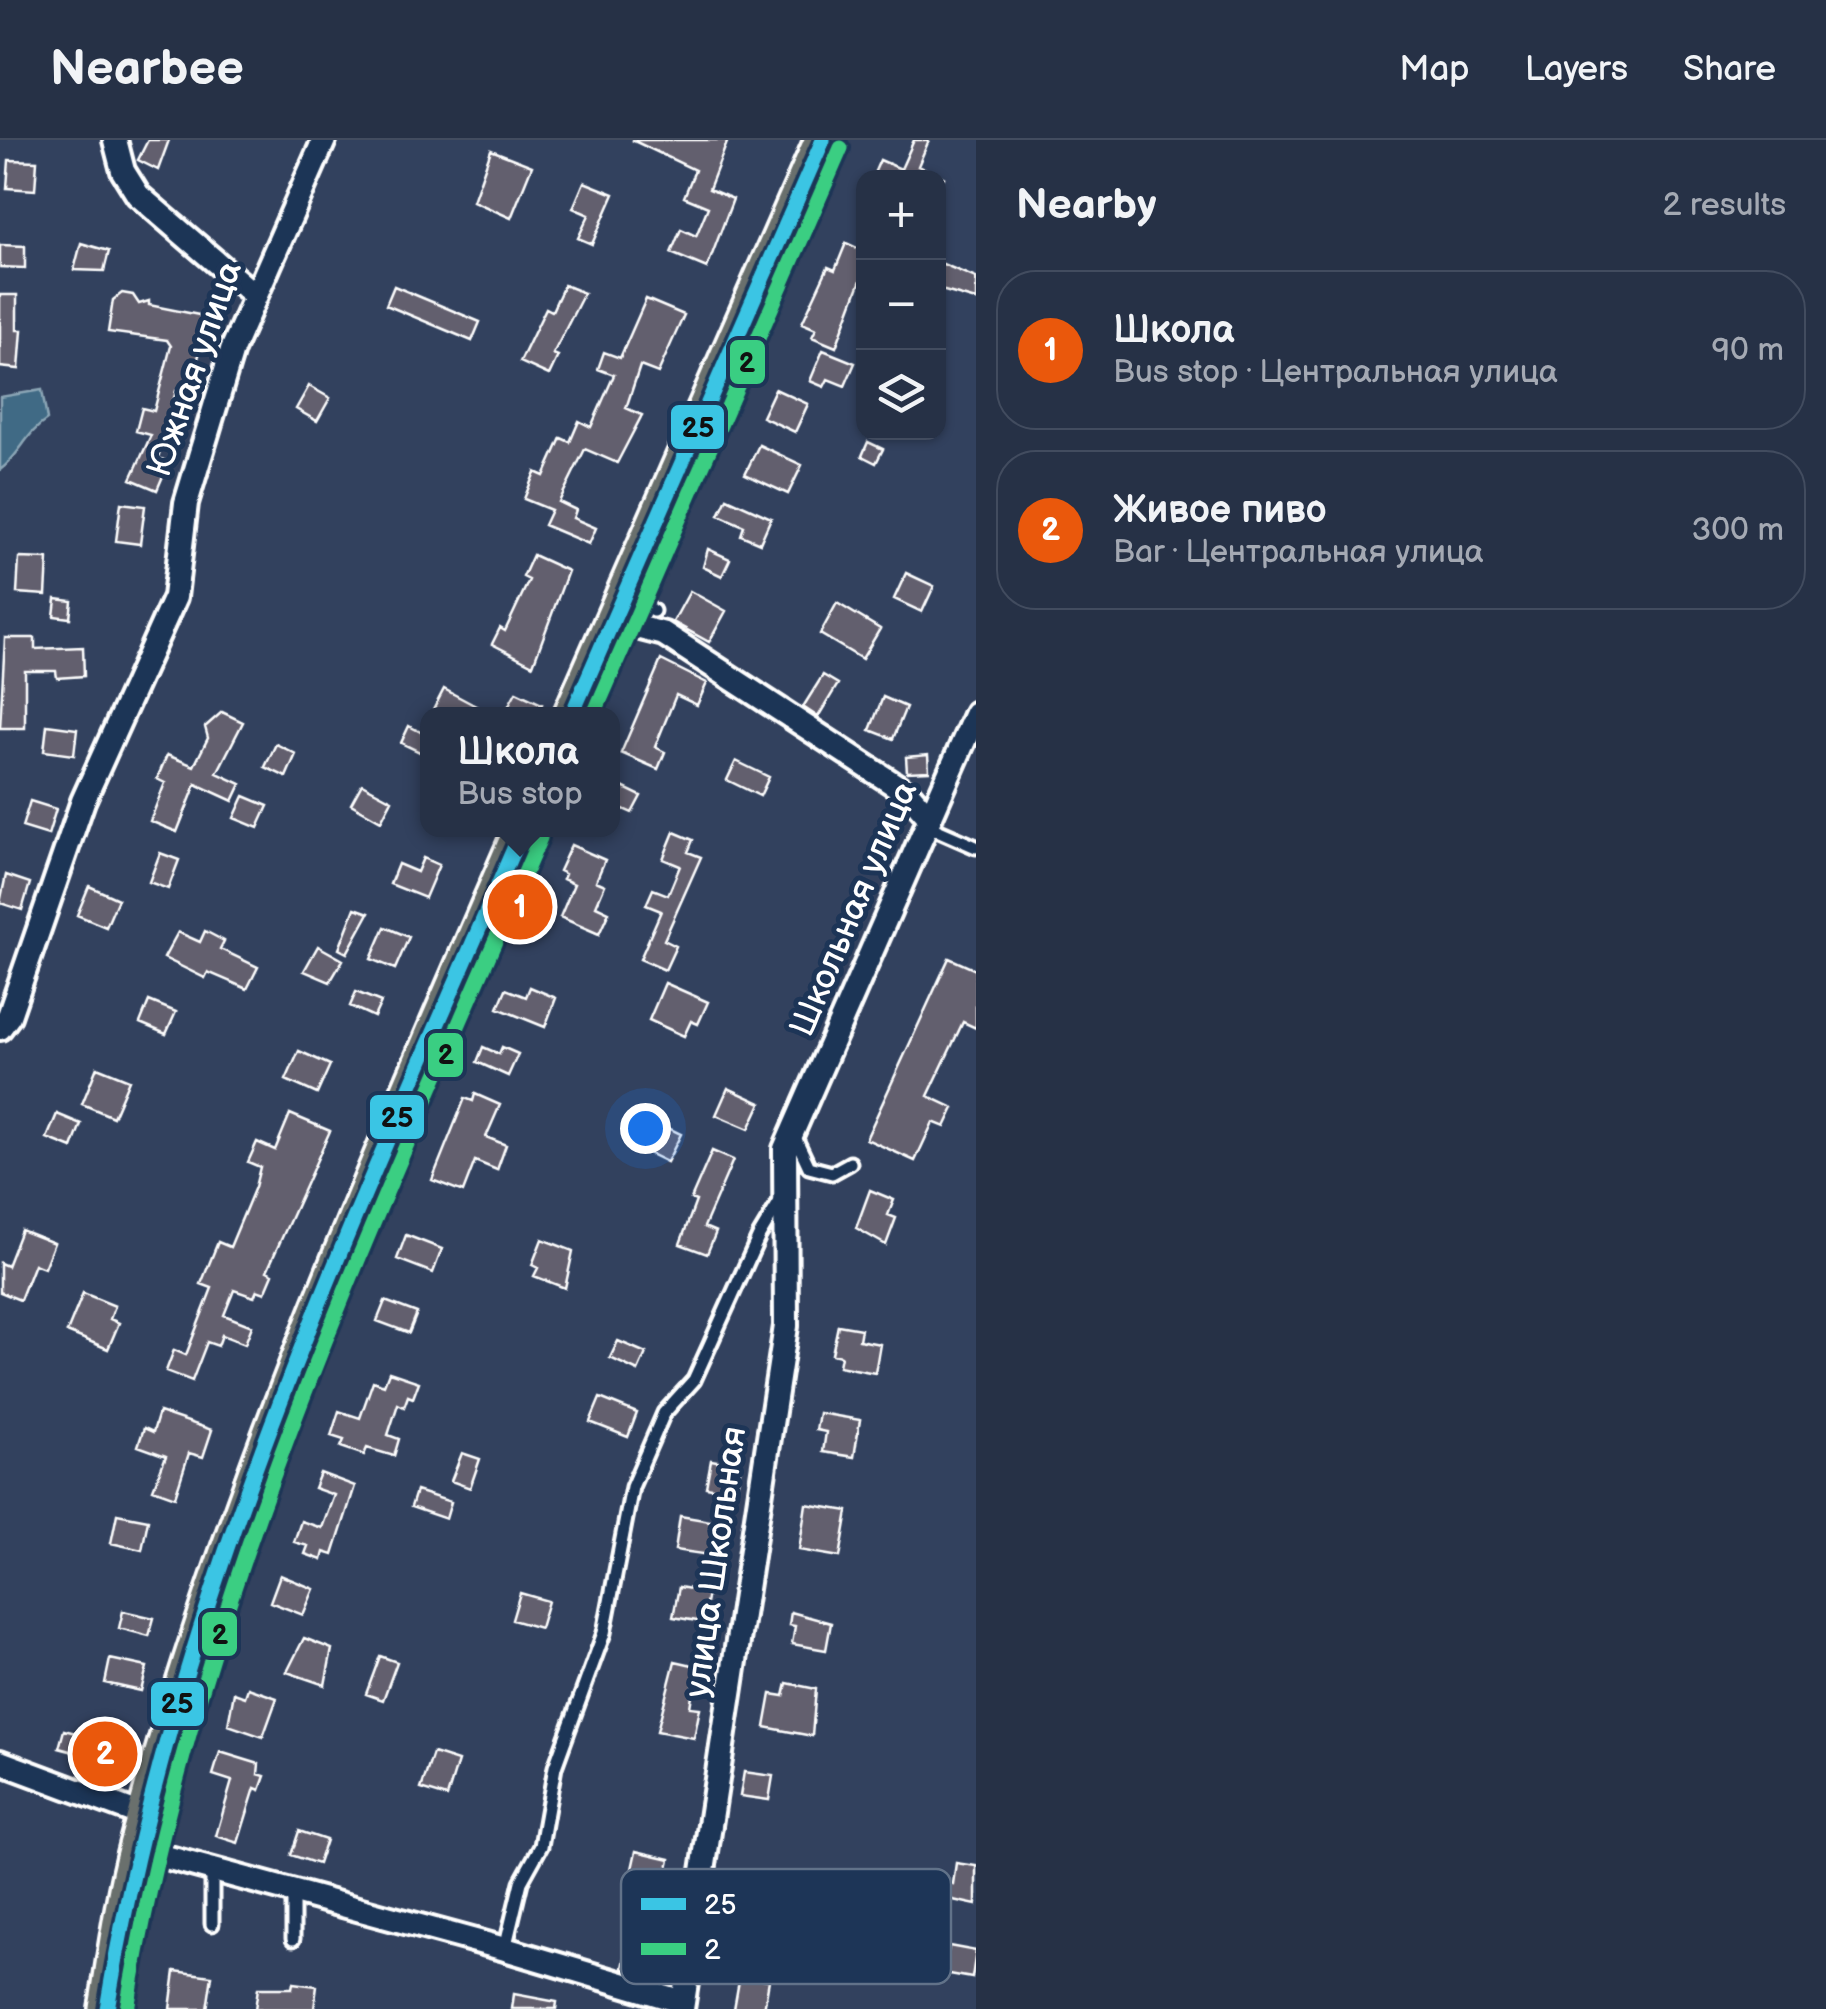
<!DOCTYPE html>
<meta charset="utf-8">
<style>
body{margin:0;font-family:"Balsamiq Sans",sans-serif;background:#2e394d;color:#f1f3f6}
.controls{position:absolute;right:30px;top:30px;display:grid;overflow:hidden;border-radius:20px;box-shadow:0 2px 8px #0004}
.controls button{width:90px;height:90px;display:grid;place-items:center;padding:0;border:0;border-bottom:2px solid #424c5f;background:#263146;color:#f1f3f6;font:50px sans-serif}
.you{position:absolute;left:645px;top:988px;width:35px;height:35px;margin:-25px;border:8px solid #fff;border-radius:50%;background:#1a73e8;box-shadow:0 0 0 15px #1a73e833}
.badge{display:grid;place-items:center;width:65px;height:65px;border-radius:50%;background:#ea580c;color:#fff;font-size:32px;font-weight:700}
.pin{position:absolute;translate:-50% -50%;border:5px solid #fff;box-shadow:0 2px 10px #0006}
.popup{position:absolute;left:420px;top:567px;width:200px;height:130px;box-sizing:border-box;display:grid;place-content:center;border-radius:20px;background:#263146;filter:drop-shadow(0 2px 8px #0005);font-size:32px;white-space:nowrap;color:#a4a9b3}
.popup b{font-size:38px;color:#f1f3f6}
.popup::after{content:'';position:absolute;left:50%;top:100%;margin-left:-20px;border:20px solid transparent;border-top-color:#263146}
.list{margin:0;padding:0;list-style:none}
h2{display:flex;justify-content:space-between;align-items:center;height:130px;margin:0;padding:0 40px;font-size:42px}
h2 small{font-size:32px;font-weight:400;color:#a4a9b3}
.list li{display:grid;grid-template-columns:65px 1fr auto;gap:30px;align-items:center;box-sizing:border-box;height:160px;margin:0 20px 20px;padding:0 20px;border:2px solid #424c5f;border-radius:40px}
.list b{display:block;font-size:38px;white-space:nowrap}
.list p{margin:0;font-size:32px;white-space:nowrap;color:#a4a9b3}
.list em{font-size:32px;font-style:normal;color:#a4a9b3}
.icon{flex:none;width:55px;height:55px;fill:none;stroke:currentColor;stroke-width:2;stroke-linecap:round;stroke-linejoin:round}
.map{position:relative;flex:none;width:976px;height:1869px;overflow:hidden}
header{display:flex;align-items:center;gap:60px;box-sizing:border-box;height:140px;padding:0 50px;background:#263146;border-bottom:2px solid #424c5f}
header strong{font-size:48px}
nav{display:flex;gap:55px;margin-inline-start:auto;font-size:35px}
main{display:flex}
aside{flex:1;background:#263146}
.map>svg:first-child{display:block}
.water{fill:#3f6b85;stroke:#8ca6b6;stroke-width:2.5}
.building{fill:#625e6e;stroke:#fff;stroke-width:2.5}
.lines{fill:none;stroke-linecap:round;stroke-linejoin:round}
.lane-casing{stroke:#fff;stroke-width:19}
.street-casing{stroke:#fff;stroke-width:30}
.primary-casing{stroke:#fff;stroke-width:42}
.lane{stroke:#1d3557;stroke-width:11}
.street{stroke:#1d3557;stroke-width:22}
.primary{stroke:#6a706d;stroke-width:35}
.bus-1-casing{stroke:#1d3557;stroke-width:22}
.bus-2-casing{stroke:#1d3557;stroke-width:22}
.bus-1{stroke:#3ac5e4;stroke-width:15}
.bus-2{stroke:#3ace82;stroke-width:15}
.labels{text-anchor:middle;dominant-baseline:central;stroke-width:10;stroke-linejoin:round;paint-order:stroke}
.street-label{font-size:35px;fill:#fff;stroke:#1d3557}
.key{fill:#1d3557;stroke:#617289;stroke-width:2.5}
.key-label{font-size:28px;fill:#fff}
.line-badge{stroke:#1d3557;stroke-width:4}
.pale-badge-label{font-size:28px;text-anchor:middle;font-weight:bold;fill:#111}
</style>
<header>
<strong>Nearbee</strong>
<nav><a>Map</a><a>Layers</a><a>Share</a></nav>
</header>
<main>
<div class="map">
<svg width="976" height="1869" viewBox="0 0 976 1869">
<rect width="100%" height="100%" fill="#32415e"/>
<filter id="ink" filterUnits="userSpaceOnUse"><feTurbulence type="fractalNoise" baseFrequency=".01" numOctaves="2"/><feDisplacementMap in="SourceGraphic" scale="20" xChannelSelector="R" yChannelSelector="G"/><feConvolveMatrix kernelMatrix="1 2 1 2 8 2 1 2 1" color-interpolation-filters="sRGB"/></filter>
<g filter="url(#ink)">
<!-- water -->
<path class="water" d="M42,250L47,280C26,293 20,315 0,330V257Z"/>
<!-- building -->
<path class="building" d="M148,0H169L158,30L138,20Z
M632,0H728L709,49L733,59L707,128L671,113L681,89L696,96L708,67L684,57L695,30Z
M914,0H929L918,26L945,38H872L880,20L901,29Z
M491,10L532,26L511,78L473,61Z
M9,20L37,21L35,50L7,48Z
M584,42L614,54L592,104L578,98L589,75L573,68Z
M81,103L109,111L104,131L74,130Z
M846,103L864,111V132L836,207L812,197L816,189L802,183L828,127L835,130Z
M0,105L25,106V128L0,127Z
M938,122L976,138V160L941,150Z
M564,145L584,153L553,214L558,216L549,235L520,222L546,168L552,171Z
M394,146L480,182L472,201L386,165Z
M122,153L133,155L139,164L149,161V165L214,178L207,213L200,211L189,254L176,251L158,318L169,322L157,350L131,339L151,295L136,291L142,268L154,271L171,206L167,200L108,192L113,160Z
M0,155H17V190H22L19,229L0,227Z
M646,159L684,175L658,233L640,226L626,268L642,275L617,323L585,309L559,362L576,370L573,378L596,388L589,404L544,385L551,370L524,359L535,332L544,336L561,298L570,302L579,281L591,287L614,235L598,229L604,212L620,218Z
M823,210L855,223L845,246L828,239L824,247L810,241Z
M309,246L330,258L317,281L296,269Z
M775,249L808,264L795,292L762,277Z
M868,302L883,309L876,323L862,316Z
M759,305L802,325L788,354L745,334Z
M727,358L771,378L760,403L741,395L744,386L719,375Z
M121,363L145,366L140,404L116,401Z
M708,409L730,419L722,436L703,427Z
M533,415L568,431L533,525L492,504L500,488L505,491L529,440L523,437Z
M19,418L48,419L46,455L17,453Z
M906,433L934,446L922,472L894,459Z
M690,451L726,471L709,502L673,482Z
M56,459L72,461L70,478L54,476Z
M837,463L880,489L862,519L820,494Z
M5,498H35V509L83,507L84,536L57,538L56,531H25V588H0Z
M661,520L707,543L697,565L676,555L655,607L665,612L658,629L621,613Z
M823,535L838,544L818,577L803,567Z
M444,549L491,574H431Z
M516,552L542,564L537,574H504Z
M883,557L906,567L893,599L870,590Z
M222,572L243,582L217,633L241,644L233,661L196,644L177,692L150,681L165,643L157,639L167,615L194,626L208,598L205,587Z
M47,585L77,589L74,615L44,611Z
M409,586L428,596V616L401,603Z
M276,604L296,614L286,637L265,627Z
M928,615L929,631L907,632L906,617Z
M736,621L769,637L760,656L727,640Z
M612,642L641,656L632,673L612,664Z
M362,644L392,660L381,681L351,664Z
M244,656L268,666L258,688L234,678Z
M30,661L56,669L48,695L22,687Z
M674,692L693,700L688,712L701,717L664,800L676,806L665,830L640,819L661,771L646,765L653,749L668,755L680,726L663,719Z
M571,705L605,720L596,741L605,745L596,766L609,772L599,794L560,777L574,744L563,739L565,734L559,731Z
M160,713L179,720L168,749L149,742Z
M423,718L439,725L425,758L390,744L398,724L417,732Z
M6,735L30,743L22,770L0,763Z
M89,746L118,759L106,787L77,775Z
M355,768L369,773L347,813L339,809Z
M385,787L409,797L395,829L371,819Z
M205,791L224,801L220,809L258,827L247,849L208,832L205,838L164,818L178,792L200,802Z
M318,806L343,820L330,842L304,831Z
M949,818L976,830V888L963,882L928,956L954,968L945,987L933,982L915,1021L866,999Z
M665,843L708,862L698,884L691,881L684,896L649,880Z
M530,847L556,858L545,887L498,868L506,849L526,857Z
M356,852L381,862L374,877L350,866Z
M149,861L176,872L166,894L140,883Z
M483,907L499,914L502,907L518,914L508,936L477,922Z
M299,911L330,925L317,954L286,940Z
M97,927L129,940L113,977L82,964Z
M728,948L761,963L749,989L716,975Z
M475,954L500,965L486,997L506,1005L497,1030L475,1021L463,1052L432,1040L465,958L473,961Z
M57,974L81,984L72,1008L47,998Z
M290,974L330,991L267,1131L273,1134L265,1153L257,1150L254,1157L234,1150L224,1175L252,1186L245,1204L222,1195L218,1206L207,1202L192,1241L166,1231L174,1210L186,1215L212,1148L201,1144L218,1102L230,1107L255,1047L260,1027L248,1022L257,1002L275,1010Z
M639,974L681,994L667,1022L626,1002Z
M712,1011L733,1020L704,1087L716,1092L707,1114L680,1104L696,1061L691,1059Z
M870,1050L894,1060L888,1075L896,1078L886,1105L856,1088Z
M21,1090L54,1103L44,1128L34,1124L20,1160L0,1152V1123L7,1126Z
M406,1095L442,1109L433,1133L397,1119Z
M542,1099L573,1111L565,1148L534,1136L538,1128L532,1125Z
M83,1153L115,1166L110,1179L119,1183L108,1209L67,1192Z
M385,1161L417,1173L409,1193L377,1181Z
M838,1185L861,1189L859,1200L880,1204L875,1233L839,1226L841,1216L832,1214Z
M618,1201L646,1213L638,1231L610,1218Z
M389,1232L419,1242L413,1258L408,1256L404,1267L398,1264L388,1295L399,1299L394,1316L367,1308L364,1315L341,1307L344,1300L331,1296L339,1271L360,1278L373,1241L384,1245Z
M600,1258L637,1273L628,1297L590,1282Z
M159,1272L212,1290L203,1317L189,1313L175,1357L153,1349L166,1316L138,1306L144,1288L153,1292Z
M819,1273L860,1280L854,1317L823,1312L826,1292L816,1290Z
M462,1313L480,1319L470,1348L451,1341Z
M711,1320L741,1325L736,1352L706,1347Z
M320,1333L355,1346L333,1415L324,1412L322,1420L305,1414L308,1406L294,1402L301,1381L322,1388L334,1355L314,1348Z
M416,1351L451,1362L446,1379L411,1367Z
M806,1364L848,1371L840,1417L799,1410Z
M117,1374L148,1380L142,1410L111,1403Z
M680,1376L716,1382L710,1415L675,1410Z
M280,1435L314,1449L303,1475L270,1462Z
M679,1447L708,1452L703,1482L673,1477Z
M520,1453L548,1461L540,1488L512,1480Z
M123,1471L154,1478L149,1496L119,1488Z
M791,1472L831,1483L826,1510L792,1504L795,1486L789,1485Z
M304,1498L332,1509L325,1545L287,1532Z
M380,1516L397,1522L383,1560L366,1554Z
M110,1519L147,1527L141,1551L105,1543Z
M675,1521L697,1526L690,1567L700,1568L694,1598L657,1591Z
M787,1543L816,1549L812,1596L765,1587L771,1554L784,1556Z
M248,1548L277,1558L263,1597L228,1585L234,1553L245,1557Z
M64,1590L126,1606L116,1643L80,1634L85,1615L59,1608Z
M220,1612L259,1624L258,1634L265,1636L260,1650L255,1648L238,1703L216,1696L232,1641L213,1635Z
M433,1613L458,1621L447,1657L421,1649Z
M744,1632L773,1636L769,1660L740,1656Z
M299,1691L326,1700L318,1724L291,1715Z
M636,1711L670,1719L664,1746L630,1738Z
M956,1723L976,1726V1765L939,1757L942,1742L953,1744Z
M747,1754L783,1759L773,1808L751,1804L754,1783L743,1781Z
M629,1798L660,1804L653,1836L623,1828Z
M949,1806L976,1811L972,1838L944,1833Z
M175,1831L212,1836L207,1869H170Z
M740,1835L769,1840L764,1869H734Z
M293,1843L317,1846L314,1869H255L258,1848H292Z
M514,1854L557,1862L556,1869H512Z"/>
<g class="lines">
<!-- lane casing -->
<g class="lane-casing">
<path id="lane" d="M625,457L653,471
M928,686L976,707
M794,995L809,1027L832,1033L850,1023
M293,1752V1799
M212,1784V1730
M505,1809L521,1742L541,1706L555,1627L604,1493L632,1347L664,1273L694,1240L759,1096L780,1061"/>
</g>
<!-- street casing -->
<g class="street-casing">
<path id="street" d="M115,0L123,31L138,55L253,154
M613,481L664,494L909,654L929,677
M0,888L9,876L83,661L175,457L186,363L232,210L324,0
M0,1622L145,1676
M136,1709L505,1809L683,1862
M682,1869L786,1186L785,1009L976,573"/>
</g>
<!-- primary casing -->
<g class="primary-casing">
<path id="primary" d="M572,574L823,0
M107,1869C116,1815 123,1759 137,1706C229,1358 380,1019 522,690"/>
</g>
<!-- lane -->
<use href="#lane" class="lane"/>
<!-- street -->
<use href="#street" class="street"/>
<!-- primary -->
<use href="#primary" class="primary"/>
<!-- bus-1 casing -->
<g class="bus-1-casing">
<path id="bus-1" d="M572,574L823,0
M107,1869C174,1457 358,1070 522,690"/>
</g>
<!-- bus-2 casing -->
<g class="bus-2-casing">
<path id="bus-2" d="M594,574L841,8
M127,1869C194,1460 377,1075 540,698"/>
</g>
<!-- bus-1 -->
<use href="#bus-1" class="bus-1"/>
<!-- bus-2 -->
<use href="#bus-2" class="bus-2"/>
</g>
</g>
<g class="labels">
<!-- street labels -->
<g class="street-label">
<text transform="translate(195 229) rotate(-71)">Южная улица</text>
<text transform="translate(854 769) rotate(-67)">Школьная улица</text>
<text transform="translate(716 1422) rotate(-82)">улица Школьная</text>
</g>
</g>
<!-- legend -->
<rect x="621" y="1729" width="330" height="115" rx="15" class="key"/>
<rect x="641" y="1758" width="45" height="12" fill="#3ac5e4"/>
<rect x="641" y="1803" width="45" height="12" fill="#3ace82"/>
<g class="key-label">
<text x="704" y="1774">25</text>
<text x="704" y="1819">2</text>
</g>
<g class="line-badge">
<rect x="728" y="198" width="39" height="48" rx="10" fill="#3ace82"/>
<rect x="669" y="263" width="57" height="48" rx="10" fill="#3ac5e4"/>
<rect x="426" y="891" width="39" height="48" rx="10" fill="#3ace82"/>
<rect x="368" y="953" width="58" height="48" rx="10" fill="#3ac5e4"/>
<rect x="200" y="1470" width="39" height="48" rx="10" fill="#3ace82"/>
<rect x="149" y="1540" width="57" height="48" rx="10" fill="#3ac5e4"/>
</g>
<g class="pale-badge-label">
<text x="747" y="232">2</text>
<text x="698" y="297">25</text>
<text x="446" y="924">2</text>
<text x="397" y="987">25</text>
<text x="220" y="1504">2</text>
<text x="177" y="1573">25</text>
</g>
</svg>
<div class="controls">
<button>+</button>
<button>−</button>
<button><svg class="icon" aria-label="layers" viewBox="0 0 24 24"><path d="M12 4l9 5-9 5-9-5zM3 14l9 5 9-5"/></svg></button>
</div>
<div class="you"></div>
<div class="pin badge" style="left:520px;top:767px">1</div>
<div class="popup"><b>Школа</b>Bus stop</div>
<div class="pin badge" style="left:105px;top:1614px">2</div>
</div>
<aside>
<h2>Nearby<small>2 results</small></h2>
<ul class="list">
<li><span class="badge">1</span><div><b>Школа</b><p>Bus stop · Центральная улица</p></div><em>90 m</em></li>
<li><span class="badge">2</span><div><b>Живое пиво</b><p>Bar · Центральная улица</p></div><em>300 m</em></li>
</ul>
</aside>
</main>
